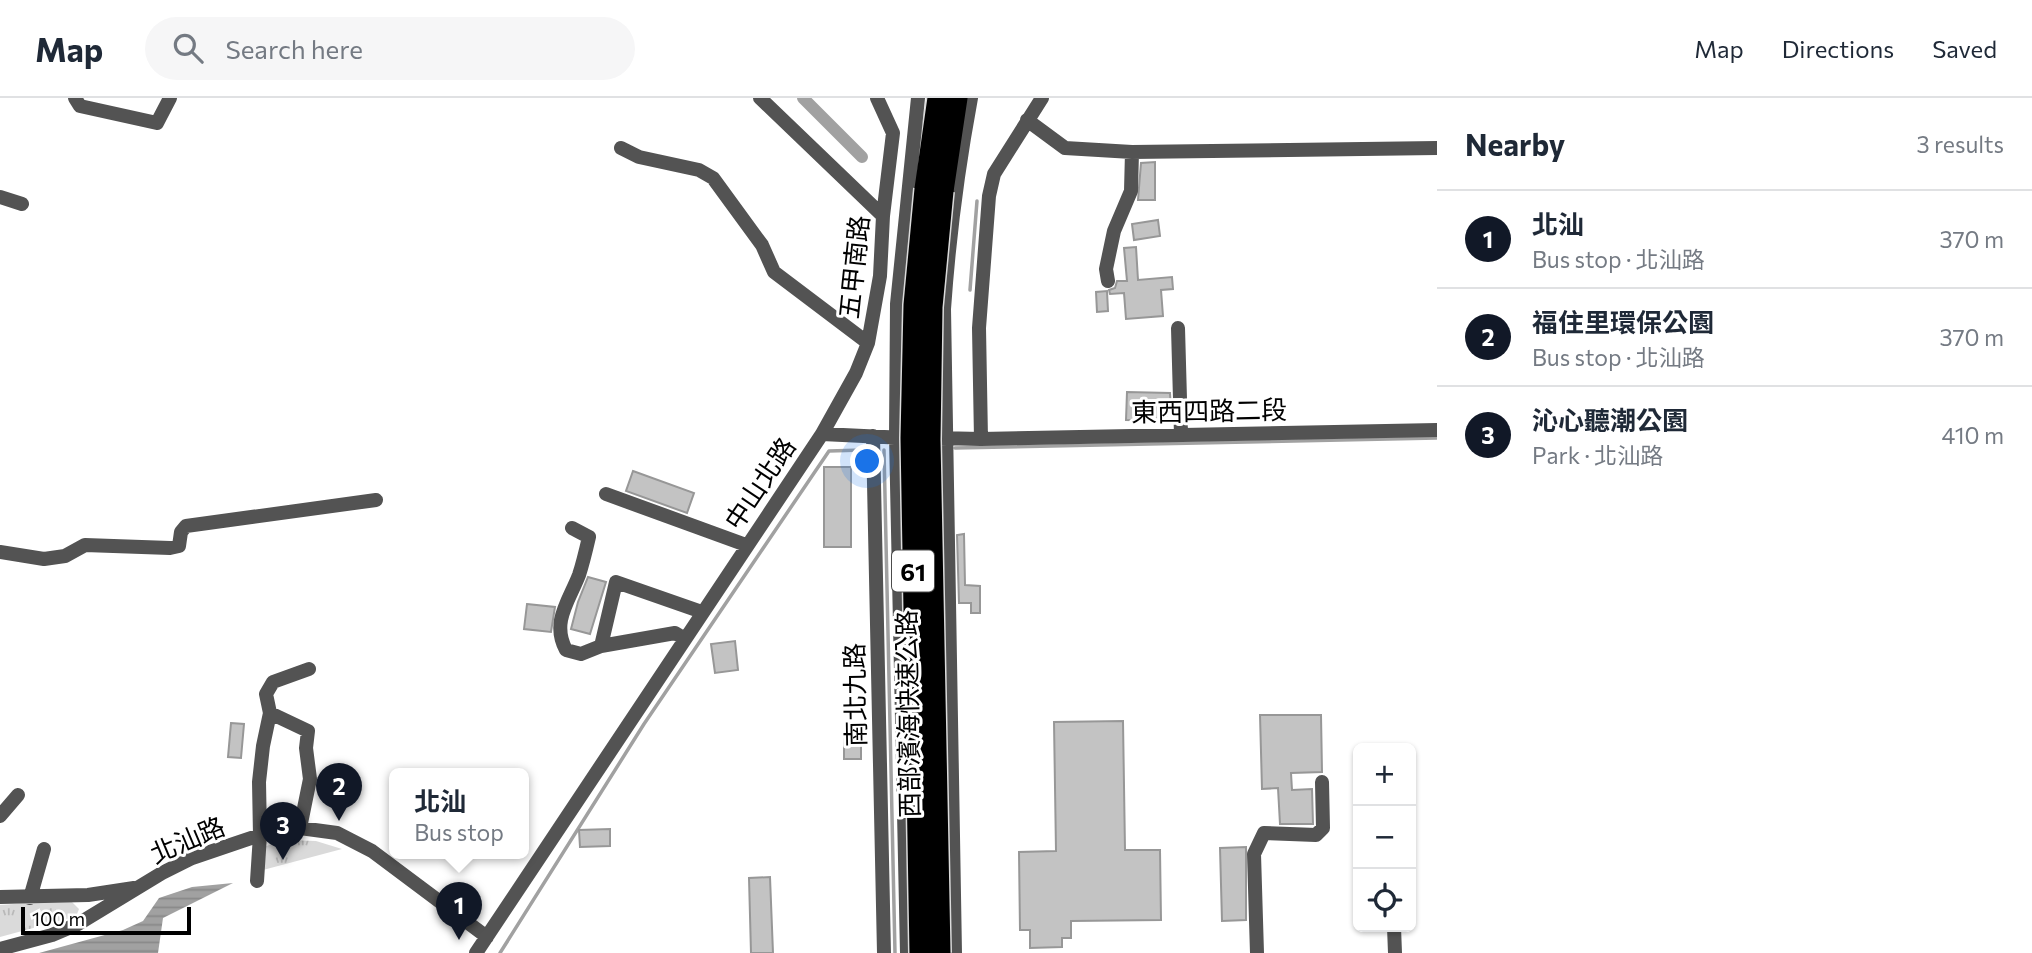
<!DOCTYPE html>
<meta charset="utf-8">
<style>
body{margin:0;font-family:Commissioner,"Noto Sans TC",sans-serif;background:#f6f6f7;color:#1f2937}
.controls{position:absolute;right:21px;bottom:21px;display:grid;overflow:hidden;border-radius:10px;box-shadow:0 2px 5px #0004}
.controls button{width:63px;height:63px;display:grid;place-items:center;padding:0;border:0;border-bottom:2px solid #e0e1e3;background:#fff;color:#1f2937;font:35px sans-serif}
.scale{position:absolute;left:21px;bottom:18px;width:170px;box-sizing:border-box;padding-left:7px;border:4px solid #000;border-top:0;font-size:19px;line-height:24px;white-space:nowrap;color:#000;-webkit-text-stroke:5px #fff;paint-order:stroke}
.you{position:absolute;left:868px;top:364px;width:24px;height:24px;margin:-18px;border:5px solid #fff;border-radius:50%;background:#1a73e8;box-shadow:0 0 0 10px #1a73e833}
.badge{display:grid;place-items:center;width:46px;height:46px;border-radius:50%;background:#111827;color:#fff;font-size:23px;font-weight:700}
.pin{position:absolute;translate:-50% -58px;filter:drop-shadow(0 2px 4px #0008)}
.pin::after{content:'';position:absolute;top:37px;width:24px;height:21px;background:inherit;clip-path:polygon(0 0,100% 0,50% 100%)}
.popup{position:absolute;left:389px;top:670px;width:140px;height:91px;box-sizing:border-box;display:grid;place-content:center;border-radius:10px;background:#fff;filter:drop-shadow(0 2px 5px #0005);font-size:23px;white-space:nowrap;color:#747a83}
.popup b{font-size:26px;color:#1f2937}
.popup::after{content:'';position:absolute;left:50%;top:100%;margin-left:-14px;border:14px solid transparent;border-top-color:#fff}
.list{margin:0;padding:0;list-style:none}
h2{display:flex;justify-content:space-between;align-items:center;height:91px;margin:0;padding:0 28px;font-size:30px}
h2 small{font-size:23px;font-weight:400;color:#747a83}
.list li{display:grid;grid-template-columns:46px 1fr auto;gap:21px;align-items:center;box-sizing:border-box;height:98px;padding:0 28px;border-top:2px solid #e0e1e3}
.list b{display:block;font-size:26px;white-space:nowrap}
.list p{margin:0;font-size:23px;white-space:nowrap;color:#747a83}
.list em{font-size:23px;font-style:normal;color:#747a83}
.icon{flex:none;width:38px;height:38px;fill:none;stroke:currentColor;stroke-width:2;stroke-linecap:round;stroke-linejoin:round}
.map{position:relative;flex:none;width:1437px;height:855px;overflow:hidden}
header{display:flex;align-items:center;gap:42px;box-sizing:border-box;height:98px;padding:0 35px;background:#fff;border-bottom:2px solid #e0e1e3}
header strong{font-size:33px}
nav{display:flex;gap:38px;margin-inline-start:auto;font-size:24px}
.search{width:490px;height:63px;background:#f6f6f7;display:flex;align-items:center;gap:18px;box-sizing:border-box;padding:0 24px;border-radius:38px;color:#747a83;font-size:26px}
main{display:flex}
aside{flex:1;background:#fff}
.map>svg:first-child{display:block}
.park{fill:url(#park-tufts)}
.water{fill:url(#water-rules)}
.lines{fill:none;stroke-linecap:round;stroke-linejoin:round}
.stream{stroke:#a1a1a1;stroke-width:3.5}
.canal{stroke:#a1a1a1;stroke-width:12}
.building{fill:#c3c3c3;stroke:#979797;stroke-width:2}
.highway-casing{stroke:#dbdbdb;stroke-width:24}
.minor{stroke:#535353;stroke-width:14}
.highway{stroke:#000;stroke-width:21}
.highway-bridge-casing{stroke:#dbdbdb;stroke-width:24;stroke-linecap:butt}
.highway-bridge{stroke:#000;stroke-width:21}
.labels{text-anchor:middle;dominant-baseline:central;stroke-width:6;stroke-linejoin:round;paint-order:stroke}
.shield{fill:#fff;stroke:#4c4c4c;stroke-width:2}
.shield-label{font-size:24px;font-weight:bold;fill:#000}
.street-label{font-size:26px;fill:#000;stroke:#fff}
</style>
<header>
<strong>Map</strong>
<div class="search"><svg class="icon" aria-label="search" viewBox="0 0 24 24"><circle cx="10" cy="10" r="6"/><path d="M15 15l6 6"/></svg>Search here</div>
<nav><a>Map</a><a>Directions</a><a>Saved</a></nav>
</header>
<main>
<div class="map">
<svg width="1437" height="855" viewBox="0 0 1437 855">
<defs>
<pattern id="park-tufts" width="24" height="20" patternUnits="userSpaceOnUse" patternTransform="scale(1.75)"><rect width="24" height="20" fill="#dadada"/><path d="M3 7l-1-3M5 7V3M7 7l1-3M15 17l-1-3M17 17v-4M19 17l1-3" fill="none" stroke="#b9b9b9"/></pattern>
<pattern id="water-rules" width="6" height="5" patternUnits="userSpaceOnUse" patternTransform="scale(1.75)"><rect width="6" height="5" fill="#a1a1a1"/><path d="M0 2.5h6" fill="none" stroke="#898989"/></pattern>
</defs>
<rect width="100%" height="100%" fill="#fff"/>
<!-- park -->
<path class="park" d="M286,742L316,743L342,751L263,772V749Z
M70,802L79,811L77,816L70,820L0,839V807Z"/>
<!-- water -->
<path class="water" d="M233,785L163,820L158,855H39L123,832L143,823L159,800L192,789Z"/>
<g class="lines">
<!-- stream -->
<path class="stream" d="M970,192L977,103
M955,350L1437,340
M884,352L895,855
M500,855L644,626L829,353L863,352"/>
<!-- canal -->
<path class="canal" d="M803,0L862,59"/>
</g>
<!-- building -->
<path class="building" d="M1155,64V102H1138L1141,65Z
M1158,122L1160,138L1134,142L1132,126Z
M1136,149L1138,182L1172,179L1173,191L1161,192L1163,218L1126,221L1124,195L1110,196L1109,192L1115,190L1117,183H1127L1124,150Z
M1107,193L1108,213L1097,214L1096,194Z
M1127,294L1170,295L1171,311L1167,310V323L1126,322Z
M824,369H851V449H824Z
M633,373L694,395L687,415L626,393Z
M964,436L965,487L980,488V515H971V505H959L957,437Z
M588,479L606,484L590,536L571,531L578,504Z
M527,506L555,509L551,534L524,531Z
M735,543L738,572L715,575L711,546Z
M1260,617H1321L1322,674L1291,675L1292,692L1312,691L1313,726H1280L1278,690L1262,691Z
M1123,623L1125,752H1160L1161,822L1071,823V840H1062V849L1030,850V832H1020L1019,754L1056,753L1054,624Z
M231,625L244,626L241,660L228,659Z
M844,634H861V661H844Z
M610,731V748L580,749L579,732Z
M1246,749V822L1222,823L1220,750Z
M770,779L773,855H751L749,780Z"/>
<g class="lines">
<!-- highway casing -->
<g class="highway-casing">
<path id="highway" d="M925,91L938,0
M943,93L957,0"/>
</g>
<!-- minor -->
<path class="minor" d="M75,0L80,8L157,25L170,0
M760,0L883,118
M1027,22L1065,50L1132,54L1437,50
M621,50L639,59L699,72L713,80L762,147L774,174L868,245
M0,99L22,106
M1108,183L1106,171L1114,133L1131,93L1132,54
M1178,230L1181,337
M822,336L905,340
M873,338L884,855
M936,340L981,341L979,230L989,98L994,76L1042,0
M981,341L1437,332
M606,396L746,447
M572,430L589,439C586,452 583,465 579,477C569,503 551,524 566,552L581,556L601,548L675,535L685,541
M0,454L44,461L65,458L85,447L170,450L179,448L181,434L186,428L376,402
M601,548L616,484L702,514
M270,615L308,633L306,650L310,681L300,730
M0,718L18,697
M257,783L260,737L259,684L263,648L270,615L266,596L273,584L309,571
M0,799L88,797L134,790
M30,800L44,751
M1394,829L1395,855
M0,851L52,837L78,826L162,775L192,760L260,737L300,730L337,735L372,753L487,839
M476,855L822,336L856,275L868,245L880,178L883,118L893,35L877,0
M907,855L896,339L897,206L918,0
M955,855L944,211C949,139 958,70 971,0
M1257,855L1254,756L1264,735L1316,737L1323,730L1322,684"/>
<!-- highway -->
<use href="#highway" class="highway"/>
<!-- highway-bridge casing -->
<g class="highway-bridge-casing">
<path id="highway-bridge" d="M920,855L911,340L914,207L925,91
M940,855L930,342L932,209L943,93"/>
</g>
<!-- highway-bridge -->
<use href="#highway-bridge" class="highway-bridge"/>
</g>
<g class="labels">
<!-- shield labels -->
<rect class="shield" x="892" y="452.5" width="42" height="41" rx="5"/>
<g class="shield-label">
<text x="913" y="473">61</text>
</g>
<!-- street labels -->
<g class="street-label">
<text transform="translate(853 169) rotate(-84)">五甲南路</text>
<text transform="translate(1209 312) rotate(-1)">東西四路二段</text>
<text transform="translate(759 385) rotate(-56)">中山北路</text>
<text transform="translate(854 597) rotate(-91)">南北九路</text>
<text transform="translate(907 616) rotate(-91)">西部濱海快速公路</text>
<text transform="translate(187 741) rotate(-23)">北汕路</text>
</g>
</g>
</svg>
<div class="controls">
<button>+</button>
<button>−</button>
<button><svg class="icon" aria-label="locate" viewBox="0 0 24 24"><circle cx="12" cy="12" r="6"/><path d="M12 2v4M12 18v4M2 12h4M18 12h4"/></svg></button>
</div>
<div class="scale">100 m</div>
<div class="you"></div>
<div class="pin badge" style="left:459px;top:842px">1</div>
<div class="popup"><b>北汕</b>Bus stop</div>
<div class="pin badge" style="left:339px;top:723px">2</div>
<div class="pin badge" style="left:283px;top:762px">3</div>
</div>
<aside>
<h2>Nearby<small>3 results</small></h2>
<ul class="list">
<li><span class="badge">1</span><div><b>北汕</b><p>Bus stop · 北汕路</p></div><em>370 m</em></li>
<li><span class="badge">2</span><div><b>福住里環保公園</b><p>Bus stop · 北汕路</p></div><em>370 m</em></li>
<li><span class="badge">3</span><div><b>沁心聽潮公園</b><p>Park · 北汕路</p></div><em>410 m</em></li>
</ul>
</aside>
</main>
